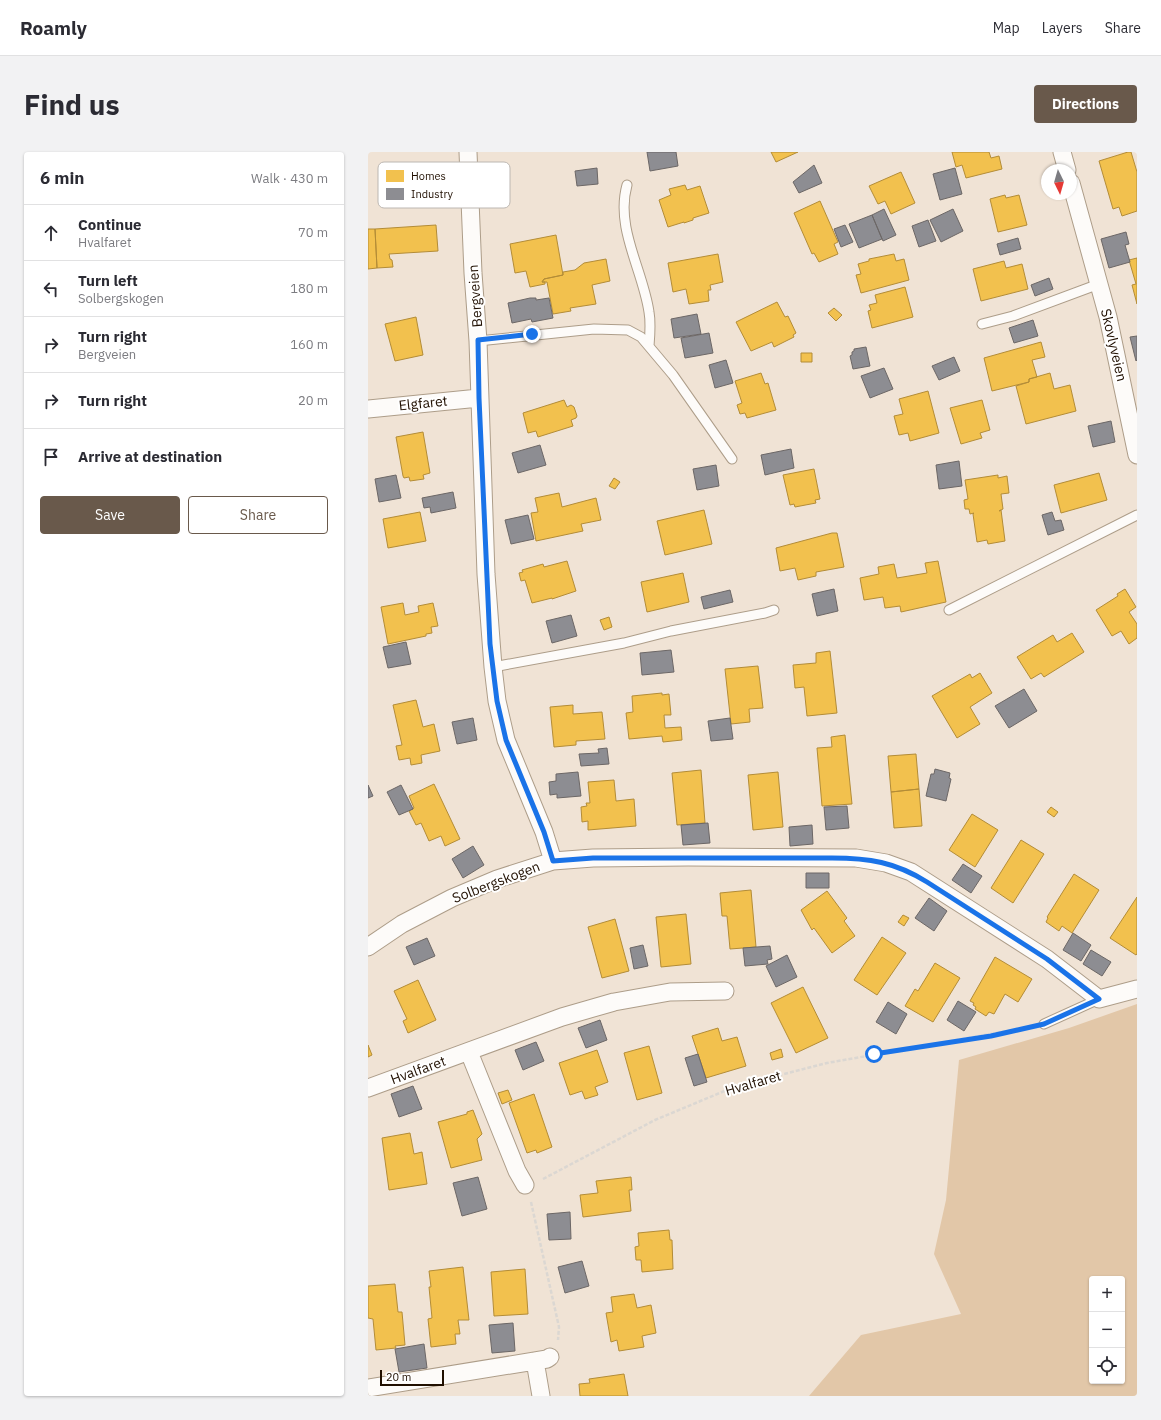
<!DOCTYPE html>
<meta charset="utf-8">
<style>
body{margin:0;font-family:"IBM Plex Sans",sans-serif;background:#f2f2f3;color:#2b2b33}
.controls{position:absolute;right:12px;bottom:12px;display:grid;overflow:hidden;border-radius:4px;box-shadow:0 1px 3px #0004}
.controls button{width:36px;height:36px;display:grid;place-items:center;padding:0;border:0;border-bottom:1px solid #e1e1e2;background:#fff;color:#2b2b33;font:20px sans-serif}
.compass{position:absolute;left:673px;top:12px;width:36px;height:36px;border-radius:50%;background:#fff;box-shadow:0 1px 3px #0004;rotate:175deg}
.scale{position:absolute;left:12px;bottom:10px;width:64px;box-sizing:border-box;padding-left:4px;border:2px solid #200f00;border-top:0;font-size:11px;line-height:14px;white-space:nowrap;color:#200f00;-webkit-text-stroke:3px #fff;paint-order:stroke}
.stop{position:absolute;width:12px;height:12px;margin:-9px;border:3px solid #1a73e8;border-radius:50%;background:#fff}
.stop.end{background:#1a73e8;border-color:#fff;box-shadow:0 1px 4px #0008}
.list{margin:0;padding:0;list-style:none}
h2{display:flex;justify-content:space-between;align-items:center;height:52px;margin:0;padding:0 16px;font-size:17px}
h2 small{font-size:13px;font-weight:400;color:#7c7c81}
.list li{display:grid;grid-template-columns:26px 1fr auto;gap:12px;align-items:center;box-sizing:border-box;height:56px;padding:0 16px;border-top:1px solid #e1e1e2}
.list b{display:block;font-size:15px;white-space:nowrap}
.list p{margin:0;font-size:13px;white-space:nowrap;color:#7c7c81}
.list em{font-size:13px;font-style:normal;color:#7c7c81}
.actions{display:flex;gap:8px;padding:12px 16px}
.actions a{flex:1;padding:9px 0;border:1px solid #69594b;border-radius:4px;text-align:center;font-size:14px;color:#69594b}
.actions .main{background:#69594b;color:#fff}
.icon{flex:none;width:22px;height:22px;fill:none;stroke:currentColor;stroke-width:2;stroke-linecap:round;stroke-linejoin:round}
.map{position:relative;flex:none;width:769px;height:1244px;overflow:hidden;border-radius:4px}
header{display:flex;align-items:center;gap:24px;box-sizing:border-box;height:56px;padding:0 20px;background:#fff;border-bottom:1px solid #e1e1e2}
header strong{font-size:19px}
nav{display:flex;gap:22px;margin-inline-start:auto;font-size:14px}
.intro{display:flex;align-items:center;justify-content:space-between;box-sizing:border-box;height:96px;padding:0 24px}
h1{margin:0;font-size:28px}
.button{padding:10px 18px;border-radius:4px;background:#69594b;color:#fff;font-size:14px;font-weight:700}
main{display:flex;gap:24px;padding:0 24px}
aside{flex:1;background:#fff;border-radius:4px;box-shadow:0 1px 3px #0004}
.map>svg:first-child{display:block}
.green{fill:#e2c7a8;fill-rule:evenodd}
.homes{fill:#f2c14e;stroke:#b38c37}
.industry{fill:#8d8d92;stroke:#6c6766}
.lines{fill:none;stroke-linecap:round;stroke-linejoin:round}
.lane-casing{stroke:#ad9d89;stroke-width:11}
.street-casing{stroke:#ad9d89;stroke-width:19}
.path{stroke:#dbd7d2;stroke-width:2.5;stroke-dasharray:4 2;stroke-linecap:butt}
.lane{stroke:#fdfbf9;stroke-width:9}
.street{stroke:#fdfbf9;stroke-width:17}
.route{stroke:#1a73e8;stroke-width:5}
.labels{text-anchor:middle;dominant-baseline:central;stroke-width:4;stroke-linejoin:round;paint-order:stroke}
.street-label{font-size:14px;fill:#200f00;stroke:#fff}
.key{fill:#fff;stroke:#bcb7b2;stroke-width:1}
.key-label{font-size:11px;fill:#200f00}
</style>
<header>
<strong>Roamly</strong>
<nav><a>Map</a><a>Layers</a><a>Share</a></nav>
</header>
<div class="intro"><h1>Find us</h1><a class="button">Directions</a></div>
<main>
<aside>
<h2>6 min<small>Walk · 430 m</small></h2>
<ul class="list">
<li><svg class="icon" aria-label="ahead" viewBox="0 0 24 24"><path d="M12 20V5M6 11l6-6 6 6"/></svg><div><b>Continue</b><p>Hvalfaret</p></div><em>70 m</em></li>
<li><svg class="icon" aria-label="left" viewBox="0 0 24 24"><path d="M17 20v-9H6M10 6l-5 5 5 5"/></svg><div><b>Turn left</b><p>Solbergskogen</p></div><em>180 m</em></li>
<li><svg class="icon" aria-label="right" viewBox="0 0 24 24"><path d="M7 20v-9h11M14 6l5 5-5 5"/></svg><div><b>Turn right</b><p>Bergveien</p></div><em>160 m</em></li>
<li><svg class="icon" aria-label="right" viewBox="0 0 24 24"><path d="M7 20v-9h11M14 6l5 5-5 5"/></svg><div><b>Turn right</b></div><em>20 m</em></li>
<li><svg class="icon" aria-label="arrive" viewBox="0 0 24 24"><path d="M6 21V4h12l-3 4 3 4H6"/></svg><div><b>Arrive at destination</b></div></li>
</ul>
<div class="actions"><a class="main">Save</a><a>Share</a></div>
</aside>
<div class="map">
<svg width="769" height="1244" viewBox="0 0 769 1244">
<rect width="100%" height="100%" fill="#f0e3d5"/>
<!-- green -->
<path class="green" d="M769,852V1244H441L493,1183L593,1162L566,1102L578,1048L591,908L701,876ZM724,1127H754V1229H724Z"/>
<!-- homes -->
<path class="homes" d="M403,0H430L408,10Z
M584,0H621L623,6L631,4L634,17L598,26L594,13L588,15Z
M760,0H763L769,20V59L754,64L751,55L745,57L731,9Z
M533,20L547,51L523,62L517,49L510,52L501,34Z
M317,33L319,38L332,34L341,61L325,66V68L316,71V70L300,75L291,48L303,43L301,37Z
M637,43L638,46L651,43L659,73L630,80L622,47Z
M452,49L470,90L466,92L470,102L451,110L446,101L444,102L426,61Z
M68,73L70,99L21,102L22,107L24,108L25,115L9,116L7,77Z
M0,77H7L9,116L0,117Z
M188,83L195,123L176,127L174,130H177V132L162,135L158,119L147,121L142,92Z
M350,102L355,130L342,133L343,138H340L341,149L321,152L318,137L305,140L300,111Z
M526,102L528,109L536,107L541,128L493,141L488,123L493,122L490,112L501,109V107Z
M769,106V152L764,133L768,132L761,108Z
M238,107L242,129L224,133L228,152L202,156L203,159L185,162L179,130H174L176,127L195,123V120L207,118L216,111Z
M636,109L638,116L654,112L660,137L613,149L605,117Z
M537,135L545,165L504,176L500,159L503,158L501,153L509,151L507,143Z
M409,150L417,165L420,164L428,181L425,183L426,185L406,195L404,190L383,199L368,170Z
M466,156L474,163L468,169L460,161Z
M48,165L55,203L27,209L17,172Z
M673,190L677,205L664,208L669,225L661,227V230L624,239L616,206Z
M433,201H444V210H433Z
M393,221L397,232L400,231L408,258L379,266L377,261L372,262L369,253L374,251L367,229Z
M682,221L686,237L702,233L708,259L658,272L648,234L661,230V227Z
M560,239L571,281L542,289L540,281L531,283L526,264L535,262L531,247Z
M196,248L199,255L203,253L206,255L209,264L208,266L203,268L205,274L170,285L168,279L160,281L155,261Z
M614,248L622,278L612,281L614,286L593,292L582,256Z
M55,280L62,321L55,323L56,327L42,329L41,325L36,326L35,324L28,285Z
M446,317L452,347L447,348L448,351L427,355L426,352L422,353L415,323Z
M731,321L739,348L693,361L686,333Z
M630,323V326L639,324L641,341L633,342L635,357L631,359L633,358L637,389L620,392L619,388L609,390L605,362L606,361L602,362L601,357H597L596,348L600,347L597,328Z
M246,326L252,330L247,337L241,334Z
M191,341L194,355L228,346L233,368L213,372L215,379L168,389L163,361L170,360L167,346Z
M336,358L344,392L297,403L289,369Z
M52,360L58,389L20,396L15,367Z
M464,381H469L476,415L448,420V424L430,428L427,416L412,419L408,396Z
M199,409L208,439L184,447V446L164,451L157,428L153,429L151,421L155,420L154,418L175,412L176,415Z
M570,409L578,450L533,460L532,454L517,456L515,445L496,448L492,426L511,422L510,415L526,412L529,426L559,421L557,411Z
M315,421L321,450L279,460L273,430Z
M757,437L768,455L761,460L769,472V486L761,492L753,479L744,484L728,458L750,444L749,442Z
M35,451L37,463L51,460L50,454L65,451L70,474L63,475L64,481L58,482V484L20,492L13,455Z
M241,465L244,475L236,478L232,468Z
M704,481L716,500L676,525L673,521L663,527L649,505L685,483L689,490Z
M462,499L469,561L439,564L436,535L427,536L425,513L448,511V501Z
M390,514L395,556L381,557L382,570L363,572L357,517Z
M612,521L624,541L602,555L612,572L589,586L564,544L602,522L604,526Z
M294,541V543L301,542L303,563H296L297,576L313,575L314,588L295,590L294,584L261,587L258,561L265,560L264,544Z
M48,548L55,575L66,572L72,599L53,603L54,611L43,613L42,606L31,608L28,594L34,593L25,553Z
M205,553V562L234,560L237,587L208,589V593L186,595L182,555Z
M477,583L484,652L454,654L449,596L464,595L463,585Z
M548,602L551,637L523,640L520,604Z
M333,618L337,671L309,673L304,621Z
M410,620L415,675L385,678L380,623Z
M246,628L248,649L266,647L268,674L220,678V669L214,670L213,655L219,654L218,651H222L220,630Z
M66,632L92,687L77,694L73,684L61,689L53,671L48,673L41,659L46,656L41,644Z
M551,637L554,674L526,676L523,640Z
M683,655L690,660L686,665L679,660Z
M604,662L630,678L607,715L581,698Z
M653,688L676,702L645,751L623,736Z
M706,722L731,738L704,781L694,774L691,779L678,770L680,766L679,765Z
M383,738L388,795L362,797L359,764H354L352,741Z
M459,739L479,766L476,769L487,784L464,801L446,776L444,778L433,758Z
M769,745V802L768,803L742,786Z
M318,762L323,812L293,815L288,765Z
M535,763L541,766L536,774L530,770Z
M247,767L261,819L234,826L220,775Z
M514,785L538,801L509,843L486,828Z
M627,805L664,827L650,850L637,842L626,862L621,860L618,864L607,857L608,855L605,853L606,851L602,849Z
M567,811L592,826L565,870L537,854L547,837L550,839Z
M50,828L68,868L40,881L35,869L39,867L26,839Z
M435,835L460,886L428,901L403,851Z
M350,876L354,889L369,885L378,914L338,926L324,884Z
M0,893L4,903L0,905Z
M281,894L294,941L269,948L256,901Z
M413,897L415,905L404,908L402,901Z
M229,898L240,930L227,935L230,943L217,947L214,939L202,943L191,911Z
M140,938L144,948L134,952L130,941Z
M166,942L184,995L169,1001L168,998L159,1001L141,951Z
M105,958L114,982L109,987L114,1008L83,1016L70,970L99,962V960Z
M42,981L46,1002L54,1000L59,1032L21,1038L14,986Z
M263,1025L264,1038H261L263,1059L215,1065L212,1043L230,1041L228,1029Z
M301,1078L302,1088H304L305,1117L274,1120L273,1108H268L267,1095L271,1094L270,1081Z
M95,1115L101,1168H90L92,1182H87L88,1192L63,1195L60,1167L64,1166L61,1135H63L61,1119Z
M157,1117L160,1162L126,1164L123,1120Z
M27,1132L30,1160H34L37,1193L27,1194L28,1196L8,1198L5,1167L0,1166V1134Z
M266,1142L269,1156L283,1153L288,1181L274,1184L276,1195L251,1199L249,1188L243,1190L238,1161L245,1160L243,1145Z
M256,1222L260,1244H212L211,1232L222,1231L221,1227Z"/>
<!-- industry -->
<path class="industry" d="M279,0H308L310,14L282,19Z
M446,13L454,31L431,41L425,30Z
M229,16L230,32L209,34L207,19Z
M587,16L594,42L572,48L565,22Z
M516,57L528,83L515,89L504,63Z
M585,57L595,79L573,90L562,68Z
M504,63L514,87L491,96L481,72Z
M560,68L568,89L551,95L544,74Z
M477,73L485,90L473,95L466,77Z
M758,80L761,92L757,93L762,110L741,116L733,87Z
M650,86L653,97L632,103L629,92Z
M681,126L685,137L667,144L663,133Z
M162,146H168V148L181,146L185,166L164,170L163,167L144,171L140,151Z
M329,162L333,182L306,186L303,167Z
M665,168L670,184L646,191L641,176Z
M341,181L345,201L317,206L313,186Z
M769,184V208L768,209L762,185Z
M498,195L502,214L485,217L482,204L484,203V200L486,199V197Z
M586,205L592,219L571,228L564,214Z
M358,208L365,231L347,236L341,213Z
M516,216L525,237L502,246L493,224Z
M743,269L747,290L725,295L720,274Z
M172,293L178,313L150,321L144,301Z
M423,297L426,316L397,323L393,303Z
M591,309L594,334L571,337L568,313Z
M348,313L351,334L329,338L325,317Z
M28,323L33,346L11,350L7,327Z
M85,340L88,356L63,361L62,355L56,356L54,346Z
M684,360L687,369L693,368L696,378L680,383L674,363Z
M160,363L166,387L143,392L137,368Z
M466,437L470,459L449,464L444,442Z
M362,438L365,450L336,457L333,445Z
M203,463L209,484L184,491L178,469Z
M38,490L43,512L20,516L15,495Z
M303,498L306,520L274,523L272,501Z
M656,537L669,559L641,576L627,554Z
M105,566L109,588L89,592L84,570Z
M362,566L365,587L343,589L340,569Z
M239,596L241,612L213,614L211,602L231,601L230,597Z
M567,617L582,621L581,626L583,627L578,649L558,644L563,622H566Z
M210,620L213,644L189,646V642L182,643L181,630L188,629V622Z
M0,633L5,644L0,646Z
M33,633L45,657L31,663L19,640Z
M479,654L481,676L458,678L456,655Z
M340,671L342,691L315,693L313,673Z
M444,673L445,692L422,694L421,675Z
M105,694L116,713L95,726L84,707Z
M595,712L614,724L603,741L584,728Z
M438,721H461V736H438Z
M561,746L579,759L566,779L547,766Z
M705,781L723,793L713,809L695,798Z
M59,786L67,804L46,813L38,795Z
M275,793L280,814L266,817L262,796Z
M402,794L404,807L399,808L400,812L377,814L375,796Z
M723,798L743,810L734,824L715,812Z
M419,803L429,825L408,835L398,814Z
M590,849L608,860L596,879L579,868Z
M520,850L539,862L528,882L508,870Z
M232,868L239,888L218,896L210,876Z
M168,890L176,909L155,918L147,898Z
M330,902L339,930L326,934L317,906Z
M45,934L54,957L31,965L23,942Z
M110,1025L119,1057L94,1064L85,1031Z
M202,1060L203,1087L181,1088L179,1062Z
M214,1109L221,1134L197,1141L190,1115Z
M145,1171L147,1199L124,1201L121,1173Z
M56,1192L59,1216L31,1220L27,1197Z"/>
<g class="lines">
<!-- lane casing -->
<g class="lane-casing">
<path id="lane" d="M259,33C247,76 275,118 281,160C283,171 282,182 281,194
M614,172L645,164L731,132
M110,189L226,177L260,178L273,185L305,223L364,307
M581,458L769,363
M125,515L256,491L303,479L397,461L406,458
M676,872L731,847"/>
</g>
<!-- street casing -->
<g class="street-casing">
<path id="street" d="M100,0L105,121L110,189L118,422L125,515L129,549L138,588L176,680L185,709
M694,0L699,18
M703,31L740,165L769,303
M0,257L111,246
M0,795L34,772L84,746L129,727L185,709L225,706L320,705L488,706L518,711L543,720L679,807L731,847L769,837
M101,900L149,1019L157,1033
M0,936L194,865L246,850L302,840L357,839
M167,1209L173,1244
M0,1236L179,1207L182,1205"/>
</g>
<!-- path -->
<path class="path" d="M175,1027L287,968L366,935L459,911L662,875
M163,1050L191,1175L190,1188"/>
<!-- lane -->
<use href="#lane" class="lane"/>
<!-- street -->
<use href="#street" class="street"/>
</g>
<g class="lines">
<!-- route -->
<path class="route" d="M164,182L110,188L111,246L122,492L129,549L138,588L176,680L185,709L225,706H464C501,706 527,710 559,730L679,807L731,847L676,872L623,884L506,902"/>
</g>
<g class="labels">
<!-- street labels -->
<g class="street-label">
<text transform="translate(107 144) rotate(-94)">Bergveien</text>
<text transform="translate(746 193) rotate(77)">Skovlyveien</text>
<text transform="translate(55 251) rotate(-6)">Elgfaret</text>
<text transform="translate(128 730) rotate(-21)">Solbergskogen</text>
<text transform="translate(50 918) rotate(-20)">Hvalfaret</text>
<text transform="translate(385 931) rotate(-16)">Hvalfaret</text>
</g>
</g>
<!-- legend -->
<rect x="10" y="10" width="132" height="46" rx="6" class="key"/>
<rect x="18" y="18" width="18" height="12" fill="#f2c14e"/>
<rect x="18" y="36" width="18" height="12" fill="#8d8d92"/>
<g class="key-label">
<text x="43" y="28">Homes</text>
<text x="43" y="46">Industry</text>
</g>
</svg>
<div class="controls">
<button>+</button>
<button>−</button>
<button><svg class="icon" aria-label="locate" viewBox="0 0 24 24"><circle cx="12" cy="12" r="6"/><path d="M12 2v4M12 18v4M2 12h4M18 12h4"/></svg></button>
</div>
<svg class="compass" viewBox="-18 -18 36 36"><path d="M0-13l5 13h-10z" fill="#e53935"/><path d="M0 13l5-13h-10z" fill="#7c7c81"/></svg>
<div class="scale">20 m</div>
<div class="stop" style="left:506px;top:902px"></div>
<div class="stop end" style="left:164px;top:182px"></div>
</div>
</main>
